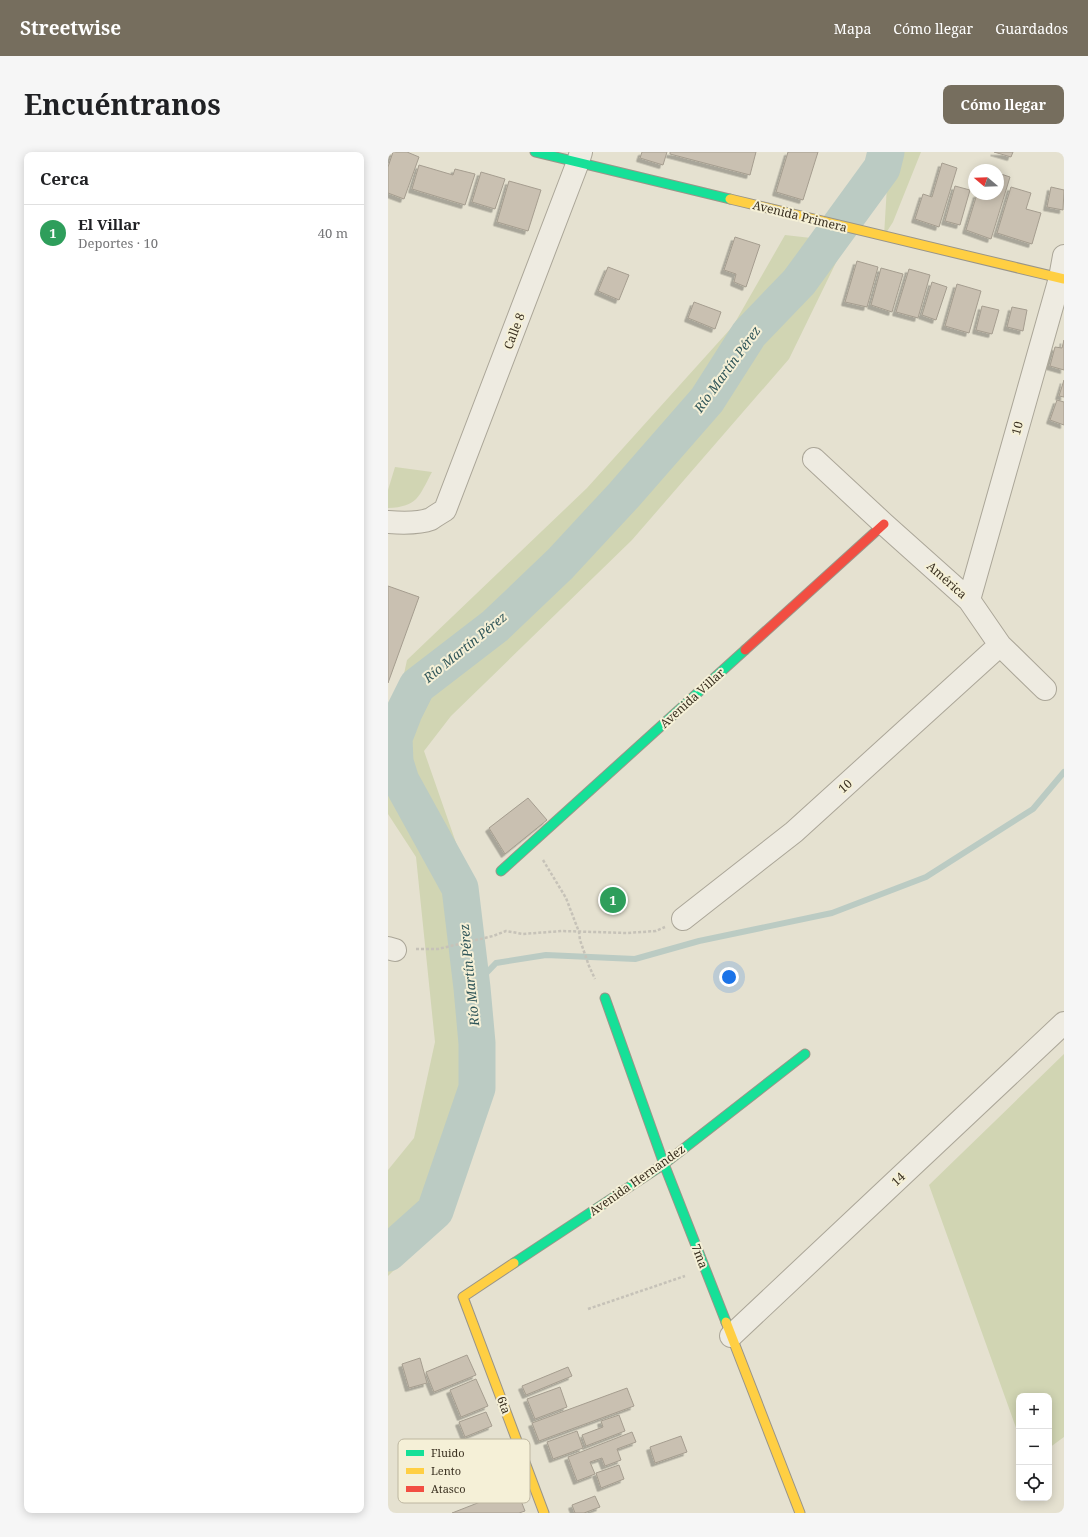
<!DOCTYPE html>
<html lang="es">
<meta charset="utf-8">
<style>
body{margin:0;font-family:"Noto Serif",serif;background:#f6f6f6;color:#202124}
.controls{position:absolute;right:12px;bottom:12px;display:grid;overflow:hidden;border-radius:8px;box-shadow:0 2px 10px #0003}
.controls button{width:36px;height:36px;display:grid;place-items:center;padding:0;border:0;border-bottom:1px solid #e0e0e0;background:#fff;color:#202124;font:20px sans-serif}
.compass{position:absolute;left:580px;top:12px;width:36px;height:36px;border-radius:50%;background:#fff;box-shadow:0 2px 10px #0003;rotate:289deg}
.you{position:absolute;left:341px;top:825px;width:14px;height:14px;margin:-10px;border:3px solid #fff;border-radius:50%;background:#1a73e8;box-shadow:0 0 0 6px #1a73e833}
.badge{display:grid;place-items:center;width:26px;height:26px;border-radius:50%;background:#766e5e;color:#fff;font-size:13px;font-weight:700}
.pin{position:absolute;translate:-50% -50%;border:2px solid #fff;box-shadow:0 1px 4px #0006}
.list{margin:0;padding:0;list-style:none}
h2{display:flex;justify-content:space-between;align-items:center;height:52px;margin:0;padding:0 16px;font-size:17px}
h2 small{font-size:13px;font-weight:400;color:#757577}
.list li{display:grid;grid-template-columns:26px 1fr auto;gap:12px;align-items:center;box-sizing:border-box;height:56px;padding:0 16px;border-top:1px solid #e0e0e0}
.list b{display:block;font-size:15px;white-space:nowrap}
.list p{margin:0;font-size:13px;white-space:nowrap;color:#757577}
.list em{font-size:13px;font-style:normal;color:#757577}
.icon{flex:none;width:22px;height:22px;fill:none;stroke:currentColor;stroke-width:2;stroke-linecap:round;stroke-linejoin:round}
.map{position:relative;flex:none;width:676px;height:1361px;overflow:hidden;border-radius:8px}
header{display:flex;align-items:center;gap:24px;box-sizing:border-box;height:56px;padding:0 20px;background:#766e5e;color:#fff}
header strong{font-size:19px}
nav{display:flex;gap:22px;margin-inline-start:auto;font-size:14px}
.intro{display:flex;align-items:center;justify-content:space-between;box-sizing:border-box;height:96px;padding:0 24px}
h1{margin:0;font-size:28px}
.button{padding:10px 18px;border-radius:8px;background:#766e5e;color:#fff;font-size:14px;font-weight:700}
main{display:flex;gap:24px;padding:0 24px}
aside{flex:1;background:#fff;border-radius:8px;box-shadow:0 2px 10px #0003}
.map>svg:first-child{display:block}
.green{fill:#d1d5b3}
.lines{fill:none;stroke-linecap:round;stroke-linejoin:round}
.stream{stroke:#bbcbc3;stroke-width:6}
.river{stroke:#bbcbc3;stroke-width:37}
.building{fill:#c9c0b1;stroke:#a59d8f;filter:url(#shadow)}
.street-casing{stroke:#aba698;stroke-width:24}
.fast-casing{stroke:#9a9588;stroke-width:11}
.slow-casing{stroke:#9a9588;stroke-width:11}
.jam-casing{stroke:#9a9588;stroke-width:11}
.path{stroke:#c6c2b8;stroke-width:2.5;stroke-dasharray:3 2;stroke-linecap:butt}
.street{stroke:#eeebe1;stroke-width:22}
.fast{stroke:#16e098;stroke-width:9}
.slow{stroke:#ffcf43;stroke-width:9}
.jam{stroke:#f24e42;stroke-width:9}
.labels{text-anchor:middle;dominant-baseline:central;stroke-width:4;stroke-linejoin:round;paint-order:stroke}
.street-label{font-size:12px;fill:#3a3020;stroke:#f5f0d7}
.water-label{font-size:13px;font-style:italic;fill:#305659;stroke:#f5f0d7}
.key{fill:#f5f0d7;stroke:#bdb6a0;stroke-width:1}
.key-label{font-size:11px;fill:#3a3020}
</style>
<header>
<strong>Streetwise</strong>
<nav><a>Mapa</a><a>Cómo llegar</a><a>Guardados</a></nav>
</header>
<div class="intro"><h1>Encuéntranos</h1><a class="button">Cómo llegar</a></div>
<main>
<aside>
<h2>Cerca<small></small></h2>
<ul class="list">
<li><span class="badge" style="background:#2e9e5b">1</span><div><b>El Villar</b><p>Deportes · 10</p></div><em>40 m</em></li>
</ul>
</aside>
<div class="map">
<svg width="676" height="1361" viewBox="0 0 676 1361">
<defs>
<filter id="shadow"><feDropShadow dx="-3.5" dy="3.5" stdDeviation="0" flood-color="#0004"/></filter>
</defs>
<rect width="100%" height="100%" fill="#e5e1d0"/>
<!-- green -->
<path class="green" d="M501,0H533L505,70L496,84Z
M397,83L458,90L401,207L244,388L63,564L36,599L74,708L90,737L101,886L35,1090L0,1124V1018L26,986L47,890L28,705L0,662V595L19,508L199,336L345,174Z
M7,315L44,320C31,344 30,355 0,356V338Z
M676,902V1285L661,1296V1244H631V1284L541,1033Z"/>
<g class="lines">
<!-- stream -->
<path class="stream" d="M84,836L108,811L158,803L247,807L311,789L444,761L538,725L645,657L676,620"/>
<!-- river -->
<path class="river" d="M0,1101L47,1059L89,936V891L84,836L72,736L13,629L7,610L6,586L16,560L29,534L107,474L172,412L236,343L319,248L361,182L411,130L494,16L498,0"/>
</g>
<!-- building -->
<path class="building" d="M5,0H19L31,5L16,47L0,41V15Z
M254,0H279L275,13L252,6Z
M282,0H368L362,23L282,2Z
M400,0H430L415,48L388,40Z
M606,0H625L623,5Z
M554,11L569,16L551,75L527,67L535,42L544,45Z
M31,13L65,23L67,17L87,22L77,53L24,37Z
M93,20L117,27L107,57L84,50Z
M610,21L622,25L603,87L578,78L589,42H610Z
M121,29L153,38L140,79L109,70Z
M567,34L582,38L572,73L557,69Z
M623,35L643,41L638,57L653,61L644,92L609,81Z
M663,35L676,38L675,58L659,55Z
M347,85L372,93L358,135L346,130L348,122L336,118Z
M469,109L490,115L479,155L457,150Z
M220,115L241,123L231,148L210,139Z
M493,116L515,122L504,160L483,153Z
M521,117L542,123L530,166L508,160Z
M544,130L559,135L548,168L534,163Z
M569,132L593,139L581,181L557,174Z
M306,150L333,160L327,177L300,166Z
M594,154L611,158L604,182L588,178Z
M624,155L639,158L635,179L619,175Z
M676,188V218L662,214L667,195L674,196Z
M676,228V245L671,244Z
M669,248L676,250V273L662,268Z
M0,434L31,445L0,531Z
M140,646L159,668L117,702L101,676Z
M79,1203L88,1223L46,1240L38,1220Z
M32,1206L39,1231L21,1236L14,1212Z
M180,1215L184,1224L138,1243L134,1234Z
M88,1227L100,1254L73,1265L62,1238Z
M172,1235L179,1255L147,1267L139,1247Z
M239,1236L246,1254L151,1289L144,1271Z
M98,1260L104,1274L77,1285L71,1270Z
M231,1263L237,1279L198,1294L194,1283L215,1275L213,1269Z
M189,1279L195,1296L165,1307L159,1290Z
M244,1280L248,1290L229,1297L233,1308L217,1314L214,1306L202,1310L207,1322L189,1329L180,1305Z
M293,1284L299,1300L267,1311L262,1295Z
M231,1313L236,1327L213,1336L208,1321Z
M128,1336L137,1359L131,1361H64Z
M207,1344L212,1355L196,1361H187L184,1353Z"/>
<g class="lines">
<!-- street casing -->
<g class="street-casing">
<path id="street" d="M426,307L496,372L581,448L612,493L657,537
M0,370C13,371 30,372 43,367C47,364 52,361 57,358L190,10L193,0
M581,448L672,126L676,104
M295,767L406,680L612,493
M0,796L7,798
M343,1184L676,871"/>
</g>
<!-- fast casing -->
<g class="fast-casing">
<path id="fast" d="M147,0L342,47
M113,719L357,498
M217,846L276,1012L338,1170
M126,1111L276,1012L417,902"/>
</g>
<!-- slow casing -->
<g class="slow-casing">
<path id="slow" d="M342,47L676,127
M126,1111L75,1145L156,1361
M338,1170L412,1361"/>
</g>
<!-- jam casing -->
<g class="jam-casing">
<path id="jam" d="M357,498L496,372"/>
</g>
<!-- path -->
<path class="path" d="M155,708L178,746L191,780L192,788L201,814L207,827
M28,797H50L105,784L118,779L135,782L174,779L239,781L268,779L277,775
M200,1157L297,1124"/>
<!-- street -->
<use href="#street" class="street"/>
<!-- fast -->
<use href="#fast" class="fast"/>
<!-- slow -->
<use href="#slow" class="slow"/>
<!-- jam -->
<use href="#jam" class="jam"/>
</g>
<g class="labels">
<!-- street labels -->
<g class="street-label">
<text transform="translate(412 64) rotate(14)">Avenida Primera</text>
<text transform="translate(126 179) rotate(-69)">Calle 8</text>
<text transform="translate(629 276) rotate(-74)">10</text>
<text transform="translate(559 428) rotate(42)">América</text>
<text transform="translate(304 546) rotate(-42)">Avenida Villar</text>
<text transform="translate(457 634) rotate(-42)">10</text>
<text transform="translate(510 1027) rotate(-43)">14</text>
<text transform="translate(249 1028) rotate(-35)">Avenida Hernandez</text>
<text transform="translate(312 1104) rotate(69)">7ma</text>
<text transform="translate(116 1253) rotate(69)">6ta</text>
</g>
<!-- water labels -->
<g class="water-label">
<text transform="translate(339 217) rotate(-54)">Río Martín Pérez</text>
<text transform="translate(77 495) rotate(-39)">Río Martín Pérez</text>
<text transform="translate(81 823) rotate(-96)">Río Martín Pérez</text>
</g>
</g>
<!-- legend -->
<rect x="10" y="1287" width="132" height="64" rx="6" class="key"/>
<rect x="18" y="1298" width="18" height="6" fill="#16e098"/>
<rect x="18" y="1316" width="18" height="6" fill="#ffcf43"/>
<rect x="18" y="1334" width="18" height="6" fill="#f24e42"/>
<g class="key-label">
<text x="43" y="1305">Fluido</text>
<text x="43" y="1323">Lento</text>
<text x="43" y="1341">Atasco</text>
</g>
</svg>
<div class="controls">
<button>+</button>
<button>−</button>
<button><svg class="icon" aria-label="locate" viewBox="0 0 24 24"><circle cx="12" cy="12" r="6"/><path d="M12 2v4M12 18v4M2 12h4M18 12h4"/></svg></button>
</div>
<svg class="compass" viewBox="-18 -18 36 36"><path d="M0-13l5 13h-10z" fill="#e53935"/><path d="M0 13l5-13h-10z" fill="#757577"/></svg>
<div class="you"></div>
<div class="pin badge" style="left:225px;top:748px;background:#2e9e5b">1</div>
</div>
</main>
